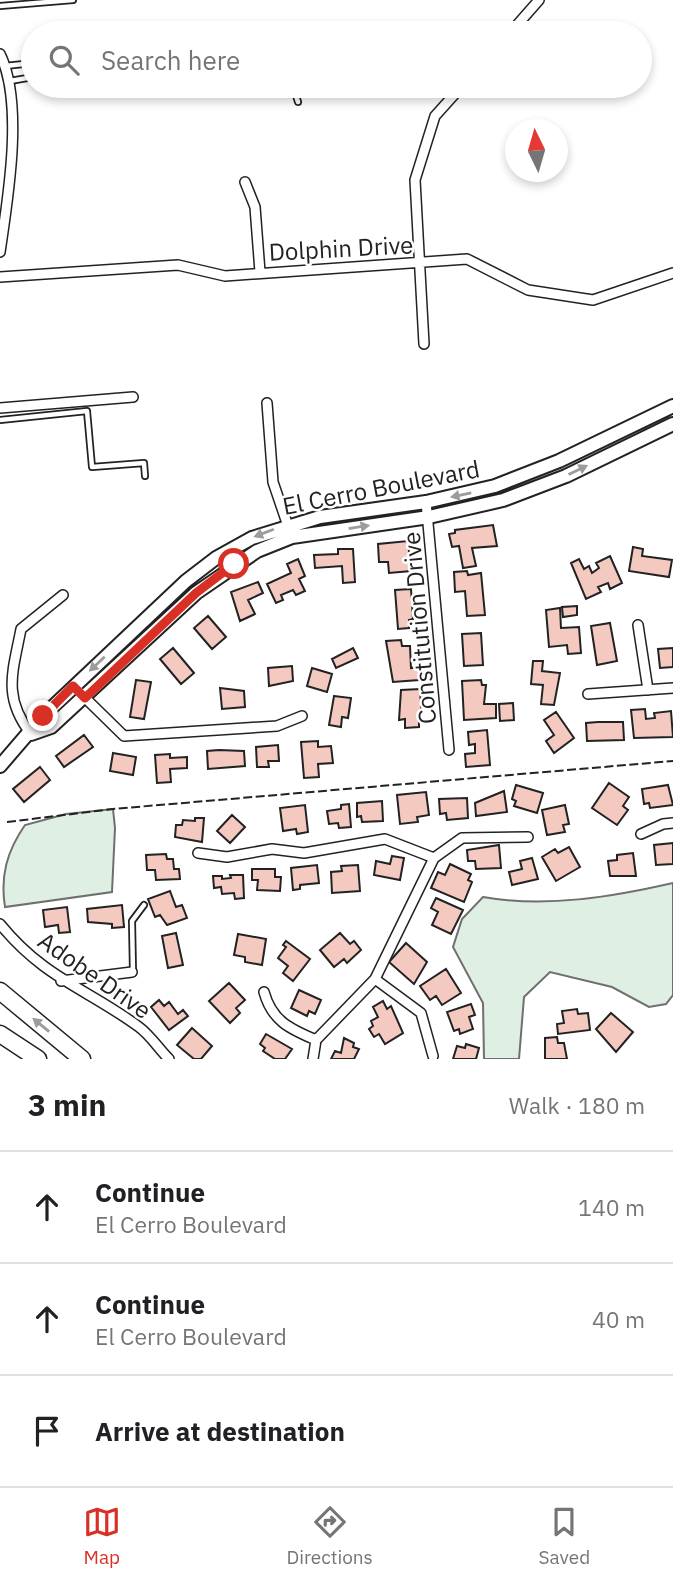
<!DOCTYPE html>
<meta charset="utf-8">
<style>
body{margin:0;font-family:"IBM Plex Sans",sans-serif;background:#f2f2f2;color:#202124}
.compass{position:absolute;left:505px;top:119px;width:63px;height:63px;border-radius:50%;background:#fff;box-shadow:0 4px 10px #0003;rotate:355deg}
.stop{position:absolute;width:21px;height:21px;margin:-16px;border:5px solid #d93025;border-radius:50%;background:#fff}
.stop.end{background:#d93025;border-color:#fff;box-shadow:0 2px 7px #0008}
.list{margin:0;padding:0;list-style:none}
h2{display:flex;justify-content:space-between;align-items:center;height:91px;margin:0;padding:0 28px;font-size:30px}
h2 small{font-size:23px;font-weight:400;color:#757577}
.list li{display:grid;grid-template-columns:46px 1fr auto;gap:21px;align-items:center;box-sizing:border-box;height:112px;padding:0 28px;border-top:2px solid #e0e0e0}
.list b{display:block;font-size:26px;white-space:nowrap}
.list p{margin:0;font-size:23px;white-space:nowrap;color:#757577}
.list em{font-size:23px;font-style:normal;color:#757577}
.icon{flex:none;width:38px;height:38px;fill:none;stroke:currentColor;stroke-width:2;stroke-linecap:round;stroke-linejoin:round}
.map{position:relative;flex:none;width:673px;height:1059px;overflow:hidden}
.search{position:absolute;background:#fff;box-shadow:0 4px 10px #0003;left:21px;right:21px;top:21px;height:77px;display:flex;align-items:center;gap:18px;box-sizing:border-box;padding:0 24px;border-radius:38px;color:#757577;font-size:26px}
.sheet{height:427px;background:#fff}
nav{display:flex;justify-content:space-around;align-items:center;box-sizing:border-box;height:98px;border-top:2px solid #e0e0e0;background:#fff;font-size:19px;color:#757577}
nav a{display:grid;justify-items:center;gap:4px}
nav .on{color:#d93025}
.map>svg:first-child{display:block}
.green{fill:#e0efe3;stroke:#6f6f6f;stroke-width:2}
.building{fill:#f3c9c0;stroke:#222;stroke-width:2}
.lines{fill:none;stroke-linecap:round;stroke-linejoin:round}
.lane-casing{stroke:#222;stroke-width:8}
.street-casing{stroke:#222;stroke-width:12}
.secondary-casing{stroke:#222;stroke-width:16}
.highway-casing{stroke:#222;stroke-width:19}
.lane{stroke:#fff;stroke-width:4.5}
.street{stroke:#fff;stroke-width:9}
.secondary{stroke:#fff;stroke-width:12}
.highway{stroke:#fff;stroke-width:16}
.fence{stroke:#222;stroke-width:2;stroke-dasharray:9 3.5;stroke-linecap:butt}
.oneway{fill:#9c9c9c}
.route{stroke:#d93025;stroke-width:9}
.labels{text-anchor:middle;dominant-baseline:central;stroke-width:5;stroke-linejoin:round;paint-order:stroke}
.street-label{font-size:24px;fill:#222;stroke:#fff}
</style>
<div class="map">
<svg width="673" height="1059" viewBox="0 0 673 1059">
<rect width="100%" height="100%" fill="#fff"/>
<!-- green -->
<path class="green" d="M113,809L115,828L112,892L5,907C0,876 7,851 25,825L66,814Z
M673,883V995L666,1004L649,1007L612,987L550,972L524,997L519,1059H484L483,1003L453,947L462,919L483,897C546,908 612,897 673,883Z"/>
<!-- building -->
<path class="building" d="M493,525L497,546L472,548L476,566L463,568L459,546L452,547L449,534L455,533V530Z
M408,541L411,571L389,573L388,562H379L378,544Z
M633,547L643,549L642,556L672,560L669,577L629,571Z
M338,549H353L355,582L343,583L342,566L315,568L314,555L338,554Z
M610,556L622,583L610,589L608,583L598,587L601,592L586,599L571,563L579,559L584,569L589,566L592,573L599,568L596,563Z
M298,559L305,576L299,579L305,591L296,595L293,590L281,595L283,600L276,603L267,584L291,573L287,564Z
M467,571L468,575L481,573L485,615L467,616L465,591L455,592L454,572Z
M258,582L263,593L248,600L255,614L240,621L231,592Z
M411,589L413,619L409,620V628L398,629L395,590Z
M577,606V615L563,617L562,607Z
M560,608L561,628L579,627L581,653L568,654L567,645L549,647L546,610Z
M208,616L226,637L212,649L194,628Z
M610,623L617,661L597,665L591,626Z
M481,633L483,665L464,666L462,634Z
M401,640L402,646H410L411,668L419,667V680L393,682L386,641Z
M173,648L194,673L181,684L160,659Z
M353,648L358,658L336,668L332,659Z
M673,648V667L660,668L658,649Z
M533,661H543L542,671L560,673L554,705L541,704L543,685L531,684Z
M292,666L293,681L269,686L268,668Z
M312,668L332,674L327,692L307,686Z
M136,680L151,682L144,719L130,717Z
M481,680L482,685H486L484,704H496V718L464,720L462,681Z
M220,688L244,691L245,707L222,709Z
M420,689L422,720H419V727L405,728V719L399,720L401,690Z
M334,696L351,698L348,718L342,717L341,727L329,725Z
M513,703L514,720L500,721L499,704Z
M645,709L646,719L655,718L654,713L671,711L673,737L634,738L631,710Z
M556,712L574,738L554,753L546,741L554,735L544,720Z
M598,722H623L624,740L587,741L586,723Z
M487,730L490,765L466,767L465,754L475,753V744L469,745L468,732Z
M84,735L93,747L64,767L56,756Z
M318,741V747L331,746L333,763L318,764L319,777L304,778L301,742Z
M278,745L279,761H268L269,767H257L256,747Z
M219,750L244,751L245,766L208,769L207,751Z
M113,753L136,757L133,775L110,771Z
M170,754V758L187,757V768L170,769L171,782L157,783L155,755Z
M40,767L50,780L24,802L13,789Z
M609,783L629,797L623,806L628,810L617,825L592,808Z
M516,785L543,793L537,813L514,806L516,801L512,799Z
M668,785L673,805L650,808L649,803L644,804L642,789Z
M504,791L507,812L476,816L475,803Z
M426,792L429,815L417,817L418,822L400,824L397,795Z
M467,798L468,818L447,820L446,813L440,814L439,799Z
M382,801L383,821L362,822L361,816L357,817V803Z
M349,804L351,827L339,828L338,823L329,824L327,811L341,809V805Z
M305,805L308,832L297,834L296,829L283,831L280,808Z
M565,805L569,824L563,825L565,832L547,835L542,810Z
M232,815L245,827L230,843L217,831Z
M195,818H204L202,842L175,837L176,825H182L183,820L195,821Z
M673,843V864L656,865L654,845Z
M499,845L501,868L476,869L475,861H468L467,850Z
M569,847L580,867L556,881L542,857L555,849L558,853Z
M633,853L636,876H610L608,861L617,860V855Z
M166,854L167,859H173L174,869H179L180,879L156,880L155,870H147L146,855Z
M392,856L404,858L400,880L374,875L376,861L390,864Z
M532,858L538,879L512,885L509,872L522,869L520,861Z
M450,864L471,874L468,880L472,882L464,902L431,888L438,872L445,875Z
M317,865L319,883L300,885V889L293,890L291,868Z
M358,865L360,891L332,893L331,872L342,871L341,866Z
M252,869H275V877H281L280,891L257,890L258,880H252Z
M230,875H243L244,898L235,899L234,893L222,894L221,887L214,888L213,876H222V879L231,878Z
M170,891L176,907L182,905L187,918L167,925L160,915L155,917L148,899Z
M436,898L463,910L451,934L432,925L438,912L431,908Z
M122,905L124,927L112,928V924L88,922L87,909Z
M67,907L70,932L59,933L58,925L45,927L43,910Z
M176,933L183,965L168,968L162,936Z
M340,933L350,944L354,941L361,950L347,963L344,959L334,967L320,950Z
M238,934L266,939L262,965L245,962V957L234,955Z
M286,941L310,959L293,981L283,973L288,966L278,958L286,947L283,945Z
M406,943L427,962L414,984L389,962Z
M446,969L461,993L442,1005L436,996L430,1000L420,986Z
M229,983L245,1000L236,1008L240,1013L230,1023L209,1001Z
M299,990L321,1000L315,1014L309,1011L307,1016L291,1008Z
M159,1000L164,1006L169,1002L178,1014L183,1010L188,1016L169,1030L151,1007Z
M383,1001L387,1009L391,1006L403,1033L385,1044L379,1034L374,1037L369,1029L373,1026L371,1021L378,1017L373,1007Z
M471,1004L475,1015L469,1017L473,1029L460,1034L459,1029L454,1031L447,1012Z
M577,1009L578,1014L588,1013L590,1030L558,1034L557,1024L564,1023L562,1011Z
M611,1013L633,1032L616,1052L596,1029Z
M192,1028L212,1046L201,1059H194L177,1045Z
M266,1034L292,1049L285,1059H275L263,1051L265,1048L260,1044Z
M557,1037L558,1043H564L567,1059H545V1038Z
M344,1038L354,1043L353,1047L359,1049L354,1059H331L335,1051L341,1053Z
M466,1044L479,1048L476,1059H453L457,1046L465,1048Z"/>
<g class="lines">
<!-- lane casing -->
<g class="lane-casing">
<path id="lane" d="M0,6L73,0
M5,66L33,63
M10,81L33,77
M293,86L298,102
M0,420L87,411L92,467L144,463L145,476
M133,972L132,921L144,905"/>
</g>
<!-- street casing -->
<g class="street-casing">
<path id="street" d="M510,33L539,0
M0,54C24,103 8,198 0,252
M245,182L255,207L260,272
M0,277L178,265L225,276L467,259L528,290L593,300L673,273
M424,344L415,180L435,116L462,86
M267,403L273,482L290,532
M0,408L133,397
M426,502L449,750
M638,625L648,690
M73,686L124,736L277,726L302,716
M588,694L673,688
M31,734C2,697 13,671 21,629L63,595
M641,834L663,824L673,823
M198,853L227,857L272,849L304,853L385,839L434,858
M0,924C45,979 86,988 139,1027C150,1035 159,1049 169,1059
M375,979L421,1013L433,1056
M61,981L132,972
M264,992C272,1021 290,1029 316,1040
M313,1059L316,1040L375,979L434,858L462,838L528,837"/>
</g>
<!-- secondary casing -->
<g class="secondary-casing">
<path id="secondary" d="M31,734L51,727L196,593L257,551L292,537L429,517L503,500L566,476L673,424
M0,766L43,716L186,581L216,558L252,538L320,517L426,502L495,486L559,461L673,406"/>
</g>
<!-- highway casing -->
<g class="highway-casing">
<path id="highway" d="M0,991L82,1059
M0,1034L38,1059"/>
</g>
<!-- lane -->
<use href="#lane" class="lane"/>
<!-- street -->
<use href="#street" class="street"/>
<!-- secondary -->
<use href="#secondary" class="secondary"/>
<!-- highway -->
<use href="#highway" class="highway"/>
<!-- fence -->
<path class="fence" d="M7,822L113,809L673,761"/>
</g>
<!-- one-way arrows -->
<defs><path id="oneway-solid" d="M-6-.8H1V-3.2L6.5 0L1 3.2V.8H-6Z" transform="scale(1.75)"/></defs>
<g class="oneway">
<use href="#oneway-solid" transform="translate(578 470) rotate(-26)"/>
<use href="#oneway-solid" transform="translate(461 495) rotate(168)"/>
<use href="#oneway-solid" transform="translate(359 527) rotate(-9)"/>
<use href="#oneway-solid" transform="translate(264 533) rotate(159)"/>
<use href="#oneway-solid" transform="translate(97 664) rotate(137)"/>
<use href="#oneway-solid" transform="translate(41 1025) rotate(-141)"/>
</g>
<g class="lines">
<!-- route -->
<path class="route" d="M43,716L73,686L85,698L196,593L234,564"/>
</g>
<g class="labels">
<!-- street labels -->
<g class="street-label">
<text transform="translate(341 248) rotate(-3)">Dolphin Drive</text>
<text transform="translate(381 487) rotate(-11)">El Cerro Boulevard</text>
<text transform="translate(419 628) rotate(-95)">Constitution Drive</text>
<text transform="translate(95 975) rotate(35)">Adobe Drive</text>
</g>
</g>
</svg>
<svg class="compass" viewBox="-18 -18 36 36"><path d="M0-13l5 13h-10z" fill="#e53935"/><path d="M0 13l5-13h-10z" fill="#757577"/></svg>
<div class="stop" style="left:234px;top:564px"></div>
<div class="stop end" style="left:43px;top:716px"></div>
<div class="search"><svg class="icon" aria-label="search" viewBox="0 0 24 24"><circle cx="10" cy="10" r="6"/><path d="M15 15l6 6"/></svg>Search here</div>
</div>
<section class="sheet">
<h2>3 min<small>Walk · 180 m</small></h2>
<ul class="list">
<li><svg class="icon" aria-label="ahead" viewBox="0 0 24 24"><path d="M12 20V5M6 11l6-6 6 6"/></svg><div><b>Continue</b><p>El Cerro Boulevard</p></div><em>140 m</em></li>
<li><svg class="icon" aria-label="ahead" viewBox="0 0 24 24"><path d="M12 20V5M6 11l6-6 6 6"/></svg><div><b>Continue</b><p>El Cerro Boulevard</p></div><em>40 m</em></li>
<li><svg class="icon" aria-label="arrive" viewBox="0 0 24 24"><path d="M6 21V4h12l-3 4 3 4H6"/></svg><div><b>Arrive at destination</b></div></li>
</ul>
</section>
<nav>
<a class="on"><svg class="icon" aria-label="map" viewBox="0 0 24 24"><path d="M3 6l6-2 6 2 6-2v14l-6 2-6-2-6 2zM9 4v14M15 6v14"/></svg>Map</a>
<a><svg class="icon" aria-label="directions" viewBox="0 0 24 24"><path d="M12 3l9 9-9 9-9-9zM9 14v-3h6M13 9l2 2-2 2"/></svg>Directions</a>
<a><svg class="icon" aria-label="saved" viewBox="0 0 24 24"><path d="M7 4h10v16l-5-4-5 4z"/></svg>Saved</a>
</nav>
